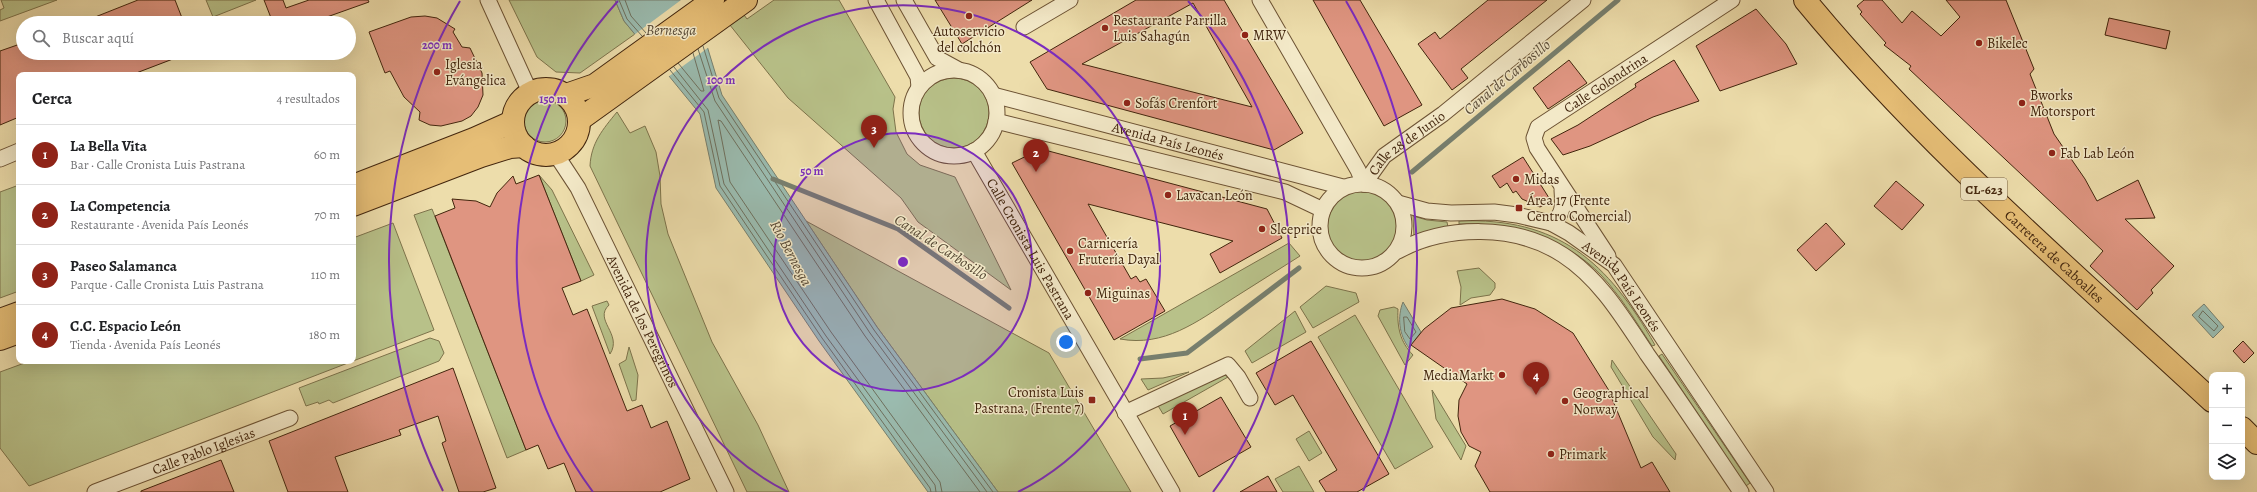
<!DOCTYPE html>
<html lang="es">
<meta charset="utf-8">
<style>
body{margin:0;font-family:Alegreya,serif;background:#f6f6f6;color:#202124}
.controls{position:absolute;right:12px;bottom:12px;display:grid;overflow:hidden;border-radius:8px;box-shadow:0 4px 16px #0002}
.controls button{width:36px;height:36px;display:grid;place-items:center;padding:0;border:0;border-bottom:1px solid #e0e0e0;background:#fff;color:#202124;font:20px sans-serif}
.you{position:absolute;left:1066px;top:342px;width:14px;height:14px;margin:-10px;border:3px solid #fff;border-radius:50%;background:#1a73e8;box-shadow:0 0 0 6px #1a73e833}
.badge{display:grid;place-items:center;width:26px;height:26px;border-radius:50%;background:#8f2418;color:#fff;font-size:13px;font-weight:700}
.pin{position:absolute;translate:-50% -33px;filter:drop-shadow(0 1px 2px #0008)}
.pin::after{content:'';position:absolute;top:21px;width:14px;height:12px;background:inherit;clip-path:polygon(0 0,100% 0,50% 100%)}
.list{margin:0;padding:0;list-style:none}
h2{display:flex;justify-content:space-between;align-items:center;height:52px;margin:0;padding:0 16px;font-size:17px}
h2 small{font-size:13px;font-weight:400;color:#757577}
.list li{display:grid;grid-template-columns:26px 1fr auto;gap:12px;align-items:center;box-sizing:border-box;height:60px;padding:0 16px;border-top:1px solid #e0e0e0}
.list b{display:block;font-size:15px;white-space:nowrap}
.list p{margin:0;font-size:13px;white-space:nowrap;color:#757577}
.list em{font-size:13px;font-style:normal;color:#757577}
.icon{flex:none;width:22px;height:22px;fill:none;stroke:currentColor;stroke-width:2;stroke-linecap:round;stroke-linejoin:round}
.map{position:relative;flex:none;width:2257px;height:492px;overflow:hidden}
.search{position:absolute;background:#fff;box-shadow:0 4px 16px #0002;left:16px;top:16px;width:340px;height:44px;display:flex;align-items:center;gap:10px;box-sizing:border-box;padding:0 14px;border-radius:22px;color:#757577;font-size:15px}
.panel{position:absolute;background:#fff;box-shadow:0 4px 16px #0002;left:16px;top:72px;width:340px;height:292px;border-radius:8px}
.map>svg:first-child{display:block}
.green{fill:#b8c189;stroke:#7d734b}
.water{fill:#9abbaf;stroke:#777f6e}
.pier{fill:#edddab}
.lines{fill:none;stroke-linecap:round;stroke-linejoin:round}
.shore{stroke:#6e705e;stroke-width:1}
.stream{stroke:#777f6e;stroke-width:5}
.building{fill:#df9581;stroke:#42250d;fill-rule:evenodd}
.minor-casing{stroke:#6d5334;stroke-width:17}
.primary-casing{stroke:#42250d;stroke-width:24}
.minor{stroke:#f3e9c8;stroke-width:15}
.primary{stroke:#e6be76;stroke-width:22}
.ring{fill:none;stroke:#7b2cbf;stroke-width:2}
.poi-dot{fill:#8f2418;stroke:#f3e9c8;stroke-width:1.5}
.labels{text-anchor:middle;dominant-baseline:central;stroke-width:3;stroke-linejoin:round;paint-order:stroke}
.shield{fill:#f3e9c8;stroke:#776045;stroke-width:1}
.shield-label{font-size:13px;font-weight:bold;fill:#42250d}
.poi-label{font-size:14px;fill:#42250d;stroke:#f3e9c8;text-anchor:start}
.street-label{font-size:14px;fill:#42250d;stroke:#f3e9c8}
.water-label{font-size:15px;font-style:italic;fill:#584a36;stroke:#f3e9c8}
.centre{fill:#7b2cbf;stroke:#f3e9c8;stroke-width:2}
.ring-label{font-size:12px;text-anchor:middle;font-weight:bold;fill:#7b2cbf;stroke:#f3e9c8;stroke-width:3;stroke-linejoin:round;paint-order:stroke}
</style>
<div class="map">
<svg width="2257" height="492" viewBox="0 0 2257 492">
<rect width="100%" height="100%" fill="#edddab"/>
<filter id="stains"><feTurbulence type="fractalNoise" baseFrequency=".005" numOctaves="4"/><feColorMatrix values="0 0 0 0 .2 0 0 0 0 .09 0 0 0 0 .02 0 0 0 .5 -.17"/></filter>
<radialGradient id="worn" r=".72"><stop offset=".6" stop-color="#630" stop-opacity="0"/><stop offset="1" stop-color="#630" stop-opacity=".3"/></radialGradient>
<!-- green -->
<path class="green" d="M1,0H57L0,21V10L4,8Z
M206,0H256L213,17Z
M509,0H615L624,21L635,34L580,73L556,72L537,57Z
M710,0H733L747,19L774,0H839L895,97L893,109L896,132L907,154L920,165L955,177L1011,290L918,222L901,198L788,98Z
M919 113a35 35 0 1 1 70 0a35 35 0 1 1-70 0Z
M524 121a21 21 0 1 1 42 0a21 21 0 1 1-42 0Z
M617,112L630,133L645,126L656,152L660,176L661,204L668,234L712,342L758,425L789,492H747L590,166C591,143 603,129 617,112Z
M539,175L552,190L594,275L581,281Z
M19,185V291L0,298V192Z
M1327 226a35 35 0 1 1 70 0a35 35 0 1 1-70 0Z
M432,209L526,450L507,458L414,215Z
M1413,216L1427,220L1447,222L1448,227L1414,236Z
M806,221L1049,353L1131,492H998L877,327Z
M1459,221C1558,217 1608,262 1655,345L1652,346C1638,325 1625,303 1609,284C1573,240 1515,222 1459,224Z
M393,223L434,330L353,361V238Z
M1289,243L1300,256C1277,270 1255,285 1232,299C1197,322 1164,347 1120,339Z
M1479,268L1495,283V288L1490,295L1471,298L1460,305L1461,287L1457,271Z
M1326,286L1356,293L1359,302L1313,328L1300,307Z
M607,301L609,305C593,320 623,334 610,354L592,306Z
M1394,307L1398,309C1397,327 1400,342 1413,355L1405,365L1378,316L1380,310Z
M1295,311L1306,332L1252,363L1245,351Z
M1355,315L1433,447L1395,469L1318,337Z
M430,338L439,341L444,353L439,361L333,403L329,400L319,404L318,402L306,406L299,388Z
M629,347L638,375L636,400L632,401L619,364L626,360Z
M1662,354L1750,483L1746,486L1659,356Z
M1612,360L1676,454L1675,460L1653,437L1611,367Z
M30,361H353L29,486L0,448V372Z
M1189,372L1148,390L1141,379L1163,378Z
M1225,375L1228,377L1163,414L1157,404Z
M1432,390L1466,446L1461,460L1436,419Z
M1309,431L1322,453L1309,461L1296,439Z
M1299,466L1314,492H1283L1275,479Z"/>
<!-- water -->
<path class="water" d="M615,0H693L722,95L877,327L998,492H928L819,341L716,188L700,114L624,21Z
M1403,302L1421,332L1409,348C1399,335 1397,317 1403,302Z
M2204,304L2224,327L2213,338L2192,315Z"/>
<!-- pier -->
<path class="pier" d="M681,0H695L709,47L668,77L634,35Z"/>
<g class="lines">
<!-- shore -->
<path class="shore" d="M619,0L627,19L642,36
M625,0L631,16L646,33
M703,46L719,98L874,330L993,492
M698,49L715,101L870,333L987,492
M678,63L701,91H704L693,53
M674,67L708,110L724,184L826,336L935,485L936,492
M670,70L704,112L720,186L822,338L930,488L931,492
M2203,311L2218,326L2214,331L2199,317Z
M1404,317H1407L1416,332L1410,339L1405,332Z
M942,492L940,482L831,332L730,182L718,120L721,121L865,336L980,492"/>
<!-- stream -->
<path class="stream" d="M1412,172L1618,0
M773,179L898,229L1009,308
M1140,359L1187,353L1299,268"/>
</g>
<!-- building -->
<path class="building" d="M138,0H175L184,23H80Z
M264,0H283L286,8L309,0H368L369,2L310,23H273Z
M935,0H1032L962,44Z
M1136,0H1224L1303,133L1274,150L1047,89L1030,62ZM1193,3L1252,107L1082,64Z
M1313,0H1360L1422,105L1384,126Z
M1488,0H1547L1461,69L1468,78L1452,90L1418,44L1435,32L1440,39Z
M1864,0H1882L1902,23L1912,11L1941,36L1960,17L1946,0H2006L2034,69L2030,74L2054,134L2085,179L2097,201L2138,180L2155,218L2125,219L2174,266L2151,290L2153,293L2137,310L2090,266L2103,251L1909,69L1911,66L1884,45L1886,43L1860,14L1862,12L1857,6Z
M1756,9L1786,44L1797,64L1720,91L1696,46Z
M425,16L437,18L455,29L453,32L462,47L470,48L482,73L483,95L478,107L471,116L462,121L441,126L430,125L419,120L420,112L404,97L390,71L385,73L369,32L411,17Z
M2109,18L2170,31L2166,49L2105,35Z
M23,43V53L186,54L131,75H19V117L0,125V51Z
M1569,60L1587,83L1548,109L1533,88Z
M1674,60L1699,101L1653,117L1590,146L1563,155L1551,139L1578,125L1636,87L1635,84Z
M1041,149L1267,209L1282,238L1220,273L1210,254L1233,241L1088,204L1131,279L1136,276L1140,282L1146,279L1165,311L1114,340L1012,163Z
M1523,157L1551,201L1540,207L1522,199L1516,191L1513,193L1507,183L1500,188L1492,176Z
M539,175L581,281L562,288L573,315L587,309L627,411L642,405L651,428L667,421L690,479L660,492H576L564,463L548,469L538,445L526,450L435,216L455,208L452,199L476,201L490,207L497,193L513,176L516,184Z
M1896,181L1924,205L1902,230L1874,206Z
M1826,223L1845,244L1816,271L1797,250Z
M1502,299L1535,309L1573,333L1608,389L1641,468L1652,462L1670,492H1490L1475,466L1481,452L1469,446L1461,432L1458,416L1459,400L1467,384L1411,345L1424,329L1451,308Z
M1311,341L1389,474L1357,492H1326L1319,481L1337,470L1293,395L1275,405L1256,373Z
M2243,341L2254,353L2244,363L2233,351Z
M453,368L496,488L483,492H459L442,443L446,441L438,416L399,430L401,435L335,457L348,492H288L269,441Z
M1221,397L1251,447L1199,477L1170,426Z
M221,460L234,492H141V491Z
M1268,476L1277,492H1240Z"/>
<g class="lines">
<!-- minor casing -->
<g class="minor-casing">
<g id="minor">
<path d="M488,0L530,92"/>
<path d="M876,0L918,77L919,87"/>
<path d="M904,0L937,58L959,70"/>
<path d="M1260,0L1358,170L1364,184"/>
<path d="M1024,27L1070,0"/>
<circle cx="954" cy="113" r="43"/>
<path id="s1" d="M993,95L1343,187"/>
<path d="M996,121L1285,192L1323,210"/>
<path id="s2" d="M974,151L1172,492"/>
<path id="s3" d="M555,153L578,188L726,492"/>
<path d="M0,159L19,151"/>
<circle cx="1362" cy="226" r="42"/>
<path id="s4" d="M1364,184L1384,156L1443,114L1583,0"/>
<path id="s5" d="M1398,203L1427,211L1451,213L1494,212L1517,215L1551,223L1569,233L1614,265L1766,492"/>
<path d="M1551,223C1564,216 1563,204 1562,190"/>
<path d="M1398,251C1446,225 1516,224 1563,255C1600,279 1623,318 1647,354C1679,399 1710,446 1741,492"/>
<path id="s6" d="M1608,256L1537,148L1534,138L1538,127L1732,0"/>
<path d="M1125,413L1228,365L1238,377L1250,398"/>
<path id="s7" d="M95,492L290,418"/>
</g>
</g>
<!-- primary casing -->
<g class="primary-casing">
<g id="primary">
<path id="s8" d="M1805,0C1926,147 2072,271 2212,401"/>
<circle cx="546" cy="122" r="33"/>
<path d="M566,95L595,85L713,0"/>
<path d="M579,120L746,0"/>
<path d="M353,186L474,139L512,122"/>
<path d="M353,205L481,156L510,147L524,146"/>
<path d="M0,320L19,313"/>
<path d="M0,339L19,332"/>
<path d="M2242,428L2257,443"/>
</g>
</g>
<!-- minor -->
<use href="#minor" class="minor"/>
<!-- primary -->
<use href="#primary" class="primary"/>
</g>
<!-- distance rings -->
<circle cx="903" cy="262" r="129" fill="#7b2cbf" fill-opacity=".12"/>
<g class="ring">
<circle cx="903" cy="262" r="129"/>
<path d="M788 492A257 257 0 1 1 1018 492"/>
<path d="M593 492A386 386 0 0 1 618 1M1188 1A386 386 0 0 1 1213 492"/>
<path d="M443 491A514 514 0 0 1 460 1M1346 1A514 514 0 0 1 1363 491"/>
</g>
<!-- markers -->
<g class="poi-dot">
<circle cx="969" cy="16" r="4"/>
<circle cx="1105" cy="28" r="4"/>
<circle cx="1245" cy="35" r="4"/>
<circle cx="1979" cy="43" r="4"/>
<circle cx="437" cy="72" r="4"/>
<circle cx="1127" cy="103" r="4"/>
<circle cx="2022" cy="103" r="4"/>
<circle cx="2052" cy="153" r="4"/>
<circle cx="1516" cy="179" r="4"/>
<circle cx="1168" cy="195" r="4"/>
<rect x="1515" y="204" width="8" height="8" rx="2"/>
<circle cx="1262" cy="229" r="4"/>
<circle cx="1070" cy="251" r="4"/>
<circle cx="1088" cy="293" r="4"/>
<circle cx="1502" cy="375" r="4"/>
<rect x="1088" y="396" width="8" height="8" rx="2"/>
<circle cx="1565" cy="401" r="4"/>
<circle cx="1551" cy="454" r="4"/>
</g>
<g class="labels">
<!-- shield labels -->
<rect class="shield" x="1961" y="178" width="46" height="22" rx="3"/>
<g class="shield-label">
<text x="1984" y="189">CL-623</text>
</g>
<!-- poi labels -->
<g class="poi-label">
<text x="1113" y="20">Restaurante Parrilla<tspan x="1113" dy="16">Luis Sahagún</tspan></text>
<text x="969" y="31" text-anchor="middle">Autoservicio<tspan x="969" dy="16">del colchón</tspan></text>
<text x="1253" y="35">MRW</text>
<text x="1987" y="43">Bikelec</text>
<text x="445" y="64">Iglesia<tspan x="445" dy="16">Evángelica</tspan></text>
<text x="2030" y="95">Bworks<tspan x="2030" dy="16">Motorsport</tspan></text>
<text x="1135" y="103">Sofás Crenfort</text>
<text x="2060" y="153">Fab Lab León</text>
<text x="1524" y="179">Midas</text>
<text x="1176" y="195">Lavacan León</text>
<text x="1527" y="200">Área 17 (Frente<tspan x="1527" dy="16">Centro Comercial)</tspan></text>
<text x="1270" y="229">Sleeprice</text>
<text x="1078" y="243">Carnicería<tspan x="1078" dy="16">Frutería Dayal</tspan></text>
<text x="1096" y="293">Miguinas</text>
<text x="1494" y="375" text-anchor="end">MediaMarkt</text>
<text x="1084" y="392" text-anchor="end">Cronista Luis<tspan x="1084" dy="16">Pastrana, (Frente 7)</tspan></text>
<text x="1573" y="393">Geographical<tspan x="1573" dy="16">Norway</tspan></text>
<text x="1559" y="454">Primark</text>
</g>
<!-- street labels -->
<g class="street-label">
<text stroke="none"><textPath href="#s6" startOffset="232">Calle Golondrina</textPath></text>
<text stroke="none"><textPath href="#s1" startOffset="181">Avenida País Leonés</textPath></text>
<text stroke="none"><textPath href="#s4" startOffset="60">Calle 28 de Junio</textPath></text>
<text stroke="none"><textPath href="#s2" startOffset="113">Calle Cronista Luis Pastrana</textPath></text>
<text stroke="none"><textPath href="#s8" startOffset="358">Carretera de Caboalles</textPath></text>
<text stroke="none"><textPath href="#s5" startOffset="252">Avenida País Leonés</textPath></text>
<text stroke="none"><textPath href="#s3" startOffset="190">Avenida de los Peregrinos</textPath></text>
<text stroke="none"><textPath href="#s7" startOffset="116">Calle Pablo Iglesias</textPath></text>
</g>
<!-- water labels -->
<g class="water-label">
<text x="671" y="30">Bernesga</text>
<text transform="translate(1507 77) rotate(-40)">Canal de Carbosillo</text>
<text transform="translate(941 247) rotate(33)">Canal de Carbosillo</text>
<text transform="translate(791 253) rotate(62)">Río Bernesga</text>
</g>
</g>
<circle cx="903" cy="262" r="6" class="centre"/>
<g class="ring-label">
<text x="437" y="49">200 m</text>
<text x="721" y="84">100 m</text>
<text x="553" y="103">150 m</text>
<text x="812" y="175">50 m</text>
</g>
<rect width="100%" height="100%" filter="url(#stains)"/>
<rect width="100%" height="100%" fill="url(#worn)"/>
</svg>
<div class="controls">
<button>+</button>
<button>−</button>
<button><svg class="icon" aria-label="layers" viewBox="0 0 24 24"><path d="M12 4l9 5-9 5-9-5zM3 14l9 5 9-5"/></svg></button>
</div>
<div class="you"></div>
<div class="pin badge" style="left:1185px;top:435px">1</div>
<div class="pin badge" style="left:1036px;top:172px">2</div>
<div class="pin badge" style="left:874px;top:148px">3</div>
<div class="pin badge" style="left:1536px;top:395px">4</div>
<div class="search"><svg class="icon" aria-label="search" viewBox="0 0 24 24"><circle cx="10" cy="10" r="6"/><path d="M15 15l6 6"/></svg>Buscar aquí</div>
<section class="panel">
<h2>Cerca<small>4 resultados</small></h2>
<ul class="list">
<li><span class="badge">1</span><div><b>La Bella Vita</b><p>Bar · Calle Cronista Luis Pastrana</p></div><em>60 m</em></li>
<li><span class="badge">2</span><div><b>La Competencia</b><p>Restaurante · Avenida País Leonés</p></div><em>70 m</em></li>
<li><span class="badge">3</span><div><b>Paseo Salamanca</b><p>Parque · Calle Cronista Luis Pastrana</p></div><em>110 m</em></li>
<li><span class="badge">4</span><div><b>C.C. Espacio León</b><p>Tienda · Avenida País Leonés</p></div><em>180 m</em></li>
</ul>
</section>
</div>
